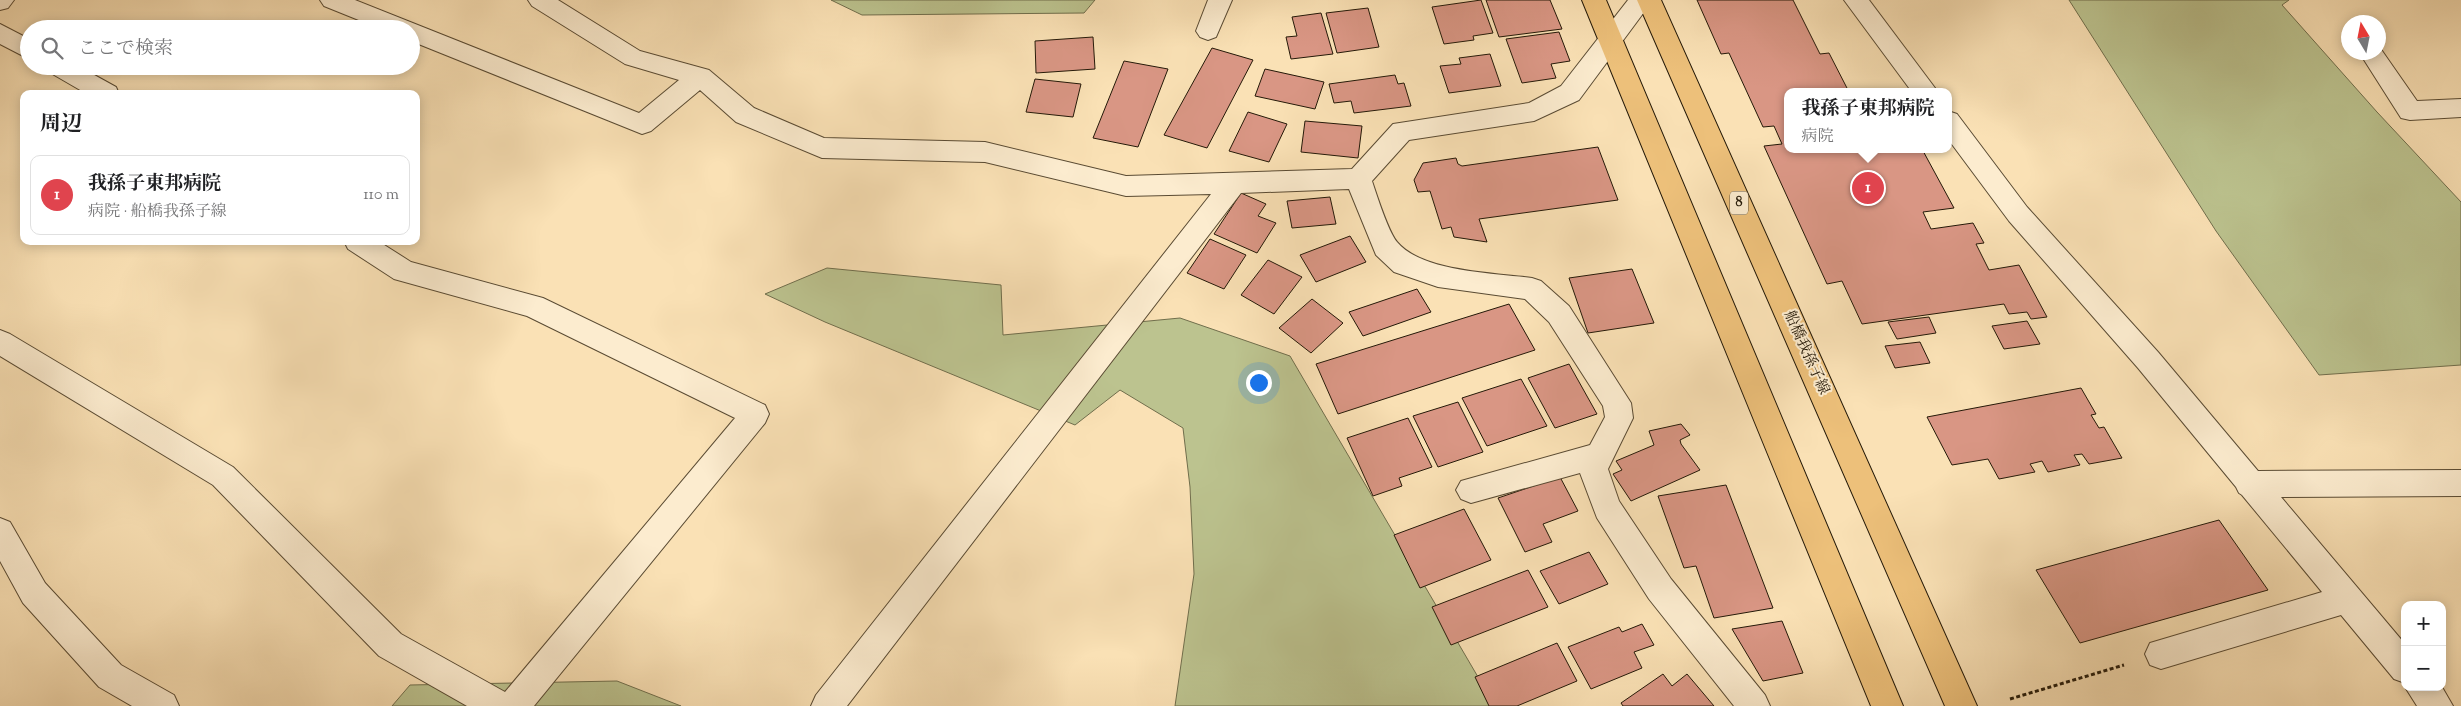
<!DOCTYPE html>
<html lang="ja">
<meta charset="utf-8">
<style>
body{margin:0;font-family:"Sorts Mill Goudy","Noto Serif JP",serif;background:#f2f2f2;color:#202124}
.controls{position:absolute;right:15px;bottom:15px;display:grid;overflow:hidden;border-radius:10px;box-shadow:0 2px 12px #0003}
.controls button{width:45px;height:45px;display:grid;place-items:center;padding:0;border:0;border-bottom:1px solid #e0e0e0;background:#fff;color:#202124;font:25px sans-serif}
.compass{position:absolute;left:2341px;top:15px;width:45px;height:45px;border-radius:50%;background:#fff;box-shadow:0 2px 12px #0003;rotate:350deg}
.you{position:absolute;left:1258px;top:382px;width:18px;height:18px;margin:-12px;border:4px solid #fff;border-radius:50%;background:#1a73e8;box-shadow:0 0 0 8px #1a73e833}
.badge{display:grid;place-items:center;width:32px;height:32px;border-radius:50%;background:#d93025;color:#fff;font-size:16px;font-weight:700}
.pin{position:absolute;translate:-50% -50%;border:2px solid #fff;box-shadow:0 1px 5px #0006}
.popup{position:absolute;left:1784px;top:88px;width:168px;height:65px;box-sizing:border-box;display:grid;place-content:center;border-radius:10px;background:#fff;filter:drop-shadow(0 1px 4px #0005);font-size:16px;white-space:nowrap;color:#757577}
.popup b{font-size:19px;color:#202124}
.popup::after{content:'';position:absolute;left:50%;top:100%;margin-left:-10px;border:10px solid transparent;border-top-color:#fff}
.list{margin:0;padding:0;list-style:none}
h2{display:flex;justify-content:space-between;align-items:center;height:65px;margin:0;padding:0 20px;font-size:21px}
h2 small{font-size:16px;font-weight:400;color:#757577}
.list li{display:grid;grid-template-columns:32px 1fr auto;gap:15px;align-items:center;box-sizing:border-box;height:80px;margin:0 10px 10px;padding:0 10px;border:1px solid #e0e0e0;border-radius:10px}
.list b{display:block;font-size:19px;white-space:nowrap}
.list p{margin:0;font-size:16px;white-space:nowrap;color:#757577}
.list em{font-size:16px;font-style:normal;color:#757577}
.icon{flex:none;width:28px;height:28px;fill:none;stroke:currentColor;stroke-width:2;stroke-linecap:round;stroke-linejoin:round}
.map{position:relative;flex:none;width:2461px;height:706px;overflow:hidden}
.search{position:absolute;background:#fff;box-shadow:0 2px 12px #0003;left:20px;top:20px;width:400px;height:55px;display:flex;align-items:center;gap:12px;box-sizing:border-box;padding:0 18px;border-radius:28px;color:#757577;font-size:19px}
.panel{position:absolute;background:#fff;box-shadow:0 2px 12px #0003;left:20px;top:90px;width:400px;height:155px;border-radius:10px}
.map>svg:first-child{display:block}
.green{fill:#bcc38f;stroke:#706e4c}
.building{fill:#d99684;stroke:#241908}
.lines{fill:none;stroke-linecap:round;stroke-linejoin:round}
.minor-casing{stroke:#5a4b33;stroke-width:2}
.major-casing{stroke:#241908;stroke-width:2}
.path{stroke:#241908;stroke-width:3;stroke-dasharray:4 2.5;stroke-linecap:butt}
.minor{fill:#fceccf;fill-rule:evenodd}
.major{fill:#edc07a;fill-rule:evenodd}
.labels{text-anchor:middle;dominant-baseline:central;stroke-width:4;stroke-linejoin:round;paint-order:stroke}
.shield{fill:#fceccf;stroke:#655844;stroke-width:1}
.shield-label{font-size:14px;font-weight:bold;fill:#241908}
.street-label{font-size:15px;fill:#241908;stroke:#fceccf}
</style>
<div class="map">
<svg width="2461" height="706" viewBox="0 0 2461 706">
<rect width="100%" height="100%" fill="#fae1b5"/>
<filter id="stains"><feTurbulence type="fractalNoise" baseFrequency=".004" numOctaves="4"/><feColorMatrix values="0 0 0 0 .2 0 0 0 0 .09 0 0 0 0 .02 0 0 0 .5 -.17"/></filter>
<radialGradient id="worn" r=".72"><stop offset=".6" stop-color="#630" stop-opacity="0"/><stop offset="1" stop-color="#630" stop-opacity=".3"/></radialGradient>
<!-- green -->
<path class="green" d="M831,0H1095L1084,13L862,15Z
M2069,0H2289L2282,5L2377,112L2461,202V365L2319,375L2216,231Z
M827,268L1001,285L1003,335L1180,318L1290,356L1495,706H1175L1194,574L1190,487L1183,428L1120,390L1075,425L825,322L765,294Z
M617,681L681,706H392L410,685Z"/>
<!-- building -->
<path class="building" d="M1481,0L1493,33L1473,36L1474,40L1444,44L1432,7Z
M1486,0H1550L1562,29L1499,37Z
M1697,0H1793L1820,54L1829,53L1849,92H1788V149H1922L1954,208L1923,212L1931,229L1973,223L1984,243L1976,244L1989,270L2019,265L2047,317L2031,319L2027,312L2009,314L2004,304L1862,324L1842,281L1827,284L1764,146L1782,144L1774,126L1763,127L1729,53L1721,54Z
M1368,8L1379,47L1337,53L1326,13Z
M1321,13L1333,54L1291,59L1286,37L1297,36L1292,17Z
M1559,32L1570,61L1551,64L1556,78L1522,83L1506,39Z
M1093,37L1095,69L1036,73L1035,41Z
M1212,48L1253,60L1207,148L1164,135Z
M1490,54L1501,86L1449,93L1440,66L1461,64L1459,58Z
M1124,61L1168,69L1138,147L1093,138Z
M1265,69L1324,82L1315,109L1255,96Z
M1395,75L1398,84L1404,83L1411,106L1354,113L1351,101L1334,103L1329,84Z
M1035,79L1081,84L1073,117L1026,112Z
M1248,112L1287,124L1269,162L1229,151Z
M1305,121L1362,126L1358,158L1301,152Z
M1598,147L1618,200L1479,219L1487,242L1454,237L1451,227L1442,229L1430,191L1418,192L1414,180L1423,163L1456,158L1458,164L1462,166Z
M1241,193L1266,204L1258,216L1276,223L1257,253L1214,234Z
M1330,197L1336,224L1292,228L1287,201Z
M1350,236L1366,262L1316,282L1300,255Z
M1210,239L1246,255L1224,289L1187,273Z
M1268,260L1302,277L1274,314L1241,295Z
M1632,269L1654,323L1588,333L1569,278Z
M1417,289L1431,312L1363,336L1349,312Z
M1312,299L1343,323L1311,353L1279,328Z
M1509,304L1535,350L1338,414L1316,364Z
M1929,317L1936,333L1897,339L1888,322Z
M2027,321L2040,344L2004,349L1992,326Z
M1920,342L1930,363L1895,368L1885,346Z
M1569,364L1597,414L1555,428L1528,378Z
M1521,379L1547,426L1487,446L1462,398Z
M2081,388L2096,414L2091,415L2099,428L2104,427L2122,458L2089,464L2082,454L2074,455L2080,465L2048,472L2042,461L2030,464L2035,472L1999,479L1988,459L1952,465L1927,417Z
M1458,402L1483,452L1438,467L1413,416Z
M1408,418L1432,467L1399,478L1402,486L1373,496L1347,438Z
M1681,424L1690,435L1680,440L1681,444L1700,470L1631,501L1613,474L1622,470L1616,461L1654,445L1649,431Z
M1560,477L1578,511L1543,524L1552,542L1525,552L1498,498Z
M1726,485L1773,608L1714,618L1696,566L1684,568L1658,496Z
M1464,509L1491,560L1420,588L1394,535Z
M2219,520L2268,590L2080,643L2036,570Z
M1589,552L1608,584L1559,604L1540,571Z
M1528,570L1548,607L1451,645L1432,607Z
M1782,621L1803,673L1763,681L1732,629Z
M1642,624L1654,645L1634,652L1642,668L1591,689L1568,647L1619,627L1622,632Z
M1557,643L1577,681L1517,706H1489L1475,677Z
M1663,674L1672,686L1687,674L1714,706H1623L1621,703Z"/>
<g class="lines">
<!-- minor casing -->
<g class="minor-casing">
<path id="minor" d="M0,0H14L8,8L0,10Z
M320,0H355L639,113L679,80L625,64L532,6L528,0H558L640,51L709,70L754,108L824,138L985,142L1126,176L1352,169L1393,124L1529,103L1561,86L1628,0H1653L1579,100L1534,121L1409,140L1372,181C1377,196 1388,231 1397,242C1422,272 1494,273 1532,278L1541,281L1569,306L1631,403L1633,418L1608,469L1619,501L1671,579L1765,695L1770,706H1734L1649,599L1597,518L1580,473L1471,503L1461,499L1456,490L1461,481L1590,445L1605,417L1603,406L1549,322L1525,299L1438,287L1394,272L1376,255L1349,189L1241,193L847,706H811L816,695L1211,194L1126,196L985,162L822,158L736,122L700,90L651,131L642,134L411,41V29H381L324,6Z
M1208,0H1232L1216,37L1208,40L1200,37L1196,31Z
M1844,0H1869L1938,92H1912Z
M0,24L29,39V59L0,44Z
M2378,45L2417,101L2461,99V117L2410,120L2401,118L2359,52H2378Z
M46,66H78L116,87L119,94H87L49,72Z
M1948,111L1957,114L2027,207L2158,352L2258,471L2461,470V496L2281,497L2405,644V683L2394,679L2341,615L2161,669L2150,665L2145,654L2150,643L2322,592L2242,495L2239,493L2236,487L2138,368L2009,221L1948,139Z
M344,241H378L411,262L543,298L765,405L769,414L765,423L534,706H467L379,656L213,485L0,356V330L10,334L233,467L401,634L505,692L735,418L527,316L394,279L348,249Z
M0,518L10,522L45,583L121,665L174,695L179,706H132L99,687L23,603L0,561Z
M2405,687H2442L2453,706H2417Z"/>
</g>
<!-- major casing -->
<g class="major-casing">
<path id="major" d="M1582,0H1606L1903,706H1871Z
M1637,0H1661L1977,706H1945Z"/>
</g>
<!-- path -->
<path class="path" d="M2010,699L2124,665"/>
<!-- minor -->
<use href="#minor" class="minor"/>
<!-- major -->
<use href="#major" class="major"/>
</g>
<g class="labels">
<!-- shield labels -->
<rect class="shield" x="1730" y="191.5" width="18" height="23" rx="4"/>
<g class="shield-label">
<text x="1739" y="203">8</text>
</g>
<!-- street labels -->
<g class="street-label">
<text transform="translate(1806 353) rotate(66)">船橋我孫子線</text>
</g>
</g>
<rect width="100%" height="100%" filter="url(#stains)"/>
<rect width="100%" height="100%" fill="url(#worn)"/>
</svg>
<div class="controls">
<button>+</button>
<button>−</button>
</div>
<svg class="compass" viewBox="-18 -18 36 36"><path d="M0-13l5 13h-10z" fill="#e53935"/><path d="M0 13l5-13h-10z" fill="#757577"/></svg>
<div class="you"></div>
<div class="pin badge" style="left:1868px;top:188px;background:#e0444e">1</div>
<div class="popup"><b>我孫子東邦病院</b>病院</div>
<div class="search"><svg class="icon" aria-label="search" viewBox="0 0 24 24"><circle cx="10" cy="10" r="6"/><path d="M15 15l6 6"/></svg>ここで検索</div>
<section class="panel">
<h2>周辺<small></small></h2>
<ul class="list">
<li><span class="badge" style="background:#e0444e">1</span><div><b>我孫子東邦病院</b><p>病院 · 船橋我孫子線</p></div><em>110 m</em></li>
</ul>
</section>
</div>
